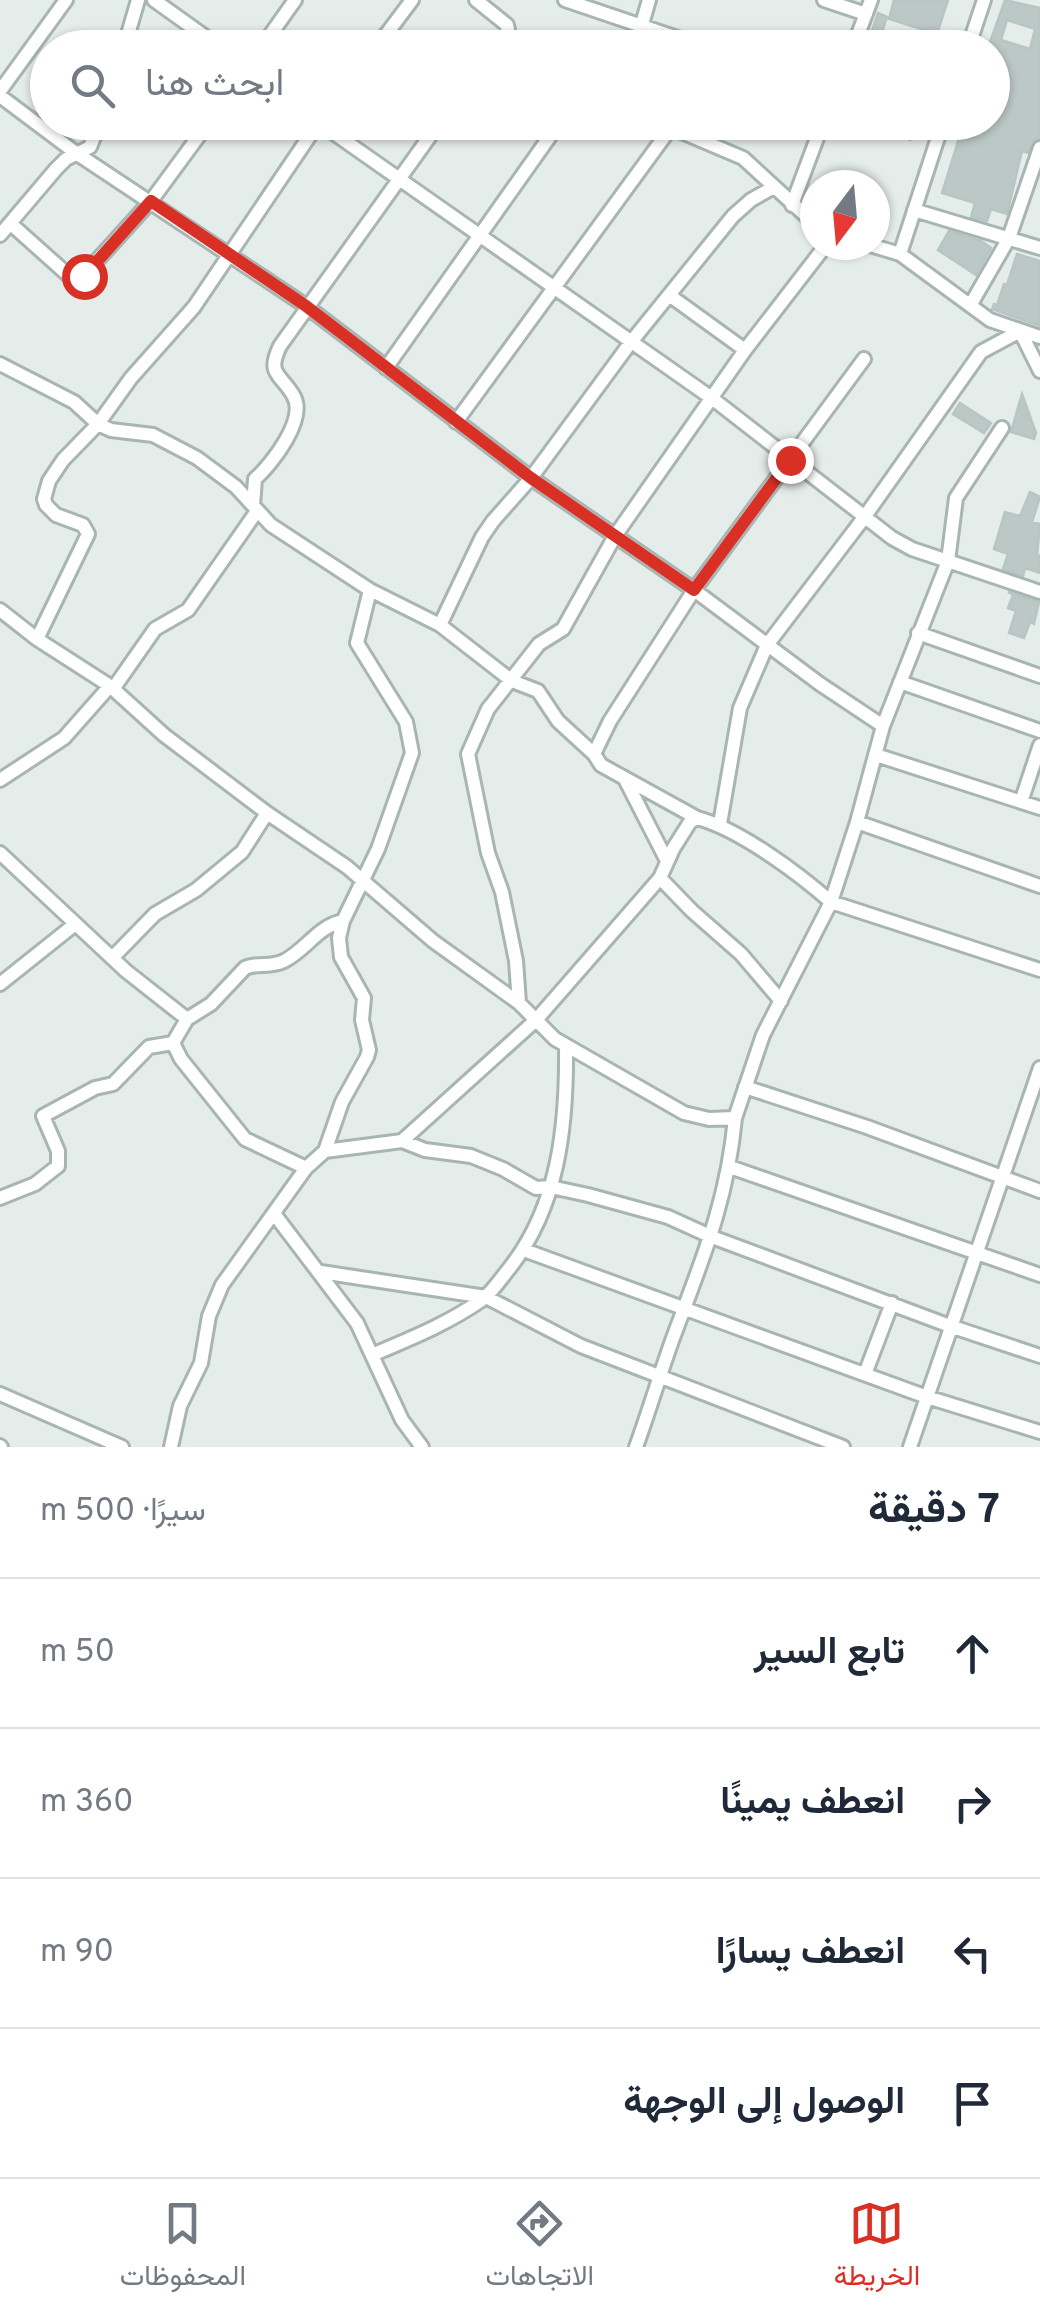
<!DOCTYPE html>
<html lang="ar">
<meta charset="utf-8">
<style>
body{margin:0;font-family:Overpass,Vazirmatn,sans-serif;background:#f6f6f7;color:#1f2937;direction:rtl}
.compass{position:absolute;left:800px;top:170px;width:90px;height:90px;border-radius:50%;background:#fff;box-shadow:0 2px 8px #0004;rotate:196deg}
.stop{position:absolute;width:30px;height:30px;margin:-22px;border:8px solid #d93025;border-radius:50%;background:#fff}
.stop.end{background:#d93025;border-color:#fff;box-shadow:0 2px 10px #0008}
.list{margin:0;padding:0;list-style:none}
h2{display:flex;justify-content:space-between;align-items:center;height:130px;margin:0;padding:0 40px;font-size:42px}
h2 small{font-size:32px;font-weight:400;color:#747a83}
.list li{display:grid;grid-template-columns:65px 1fr auto;gap:30px;align-items:center;box-sizing:border-box;height:150px;padding:0 40px;border-top:2px solid #e0e1e3}
.list b{display:block;font-size:38px;white-space:nowrap}
.list em{font-size:32px;font-style:normal;color:#747a83}
.icon{flex:none;width:55px;height:55px;fill:none;stroke:currentColor;stroke-width:2;stroke-linecap:round;stroke-linejoin:round}
.map{position:relative;flex:none;width:1040px;height:1447px;overflow:hidden;direction:ltr}
.search{position:absolute;background:#fff;box-shadow:0 2px 8px #0004;left:30px;right:30px;top:30px;height:110px;display:flex;align-items:center;gap:25px;box-sizing:border-box;padding:0 35px;border-radius:55px;color:#747a83;font-size:38px}
.sheet{height:730px;background:#fff}
nav{display:flex;justify-content:space-around;align-items:center;box-sizing:border-box;height:140px;border-top:2px solid #e0e1e3;background:#fff;font-size:28px;color:#747a83}
nav a{display:grid;justify-items:center;gap:5px}
nav .on{color:#d93025}
.map>svg:first-child{display:block}
.building{fill:#bbc8c5;stroke:#b8c6c3;stroke-width:2.5;fill-rule:evenodd}
.lines{fill:none;stroke-linecap:round;stroke-linejoin:round}
.street-casing{stroke:#a8b5b3;stroke-width:18}
.street{stroke:#fff;stroke-width:12}
.route{stroke:#d93025;stroke-width:12}
</style>
<div class="map">
<svg width="1040" height="1447" viewBox="0 0 1040 1447">
<rect width="100%" height="100%" fill="#e5edeb"/>
<!-- building -->
<path class="building" d="M894,0H948L937,34L889,19Z
M1005,0L1040,8V138L1033,141L1028,153L1022,151L1007,214L991,209L987,221L971,217L975,203L942,193L964,122H992V48H988ZM1007,20L1035,29L1030,49L1001,40Z
M878,13L887,17L881,35L914,48H866Z
M888,122H916L910,140L885,131Z
M949,231L981,241L991,248L976,275L938,250Z
M1017,254L1040,261V326L992,309L994,304L997,305L1004,284L1007,285Z
M1022,394L1036,433L1034,439L1011,432Z
M960,403L991,423L984,433L953,414Z
M1030,492L1040,497L1032,522L1040,524L1037,555L1040,556V573L1025,568L1023,576L1003,569L1008,554L994,549L1005,512L1020,516Z
M1008,592L1039,602L1034,624L1030,622L1024,638L1009,633L1016,611L1008,608L1013,595Z"/>
<g class="lines">
<!-- street casing -->
<g class="street-casing">
<path id="street" d="M154,0L221,48
M476,0L507,25L508,30L495,48
M565,0L707,48
M824,0L866,14
M124,48L138,0
M261,48L295,0
M376,48L412,0
M635,48L649,0
M853,48L871,0
M968,48L984,0
M0,91L66,0
M0,96L76,153L306,306L531,478L694,590L820,684L883,726L857,822L831,902L763,1035L735,1118L709,1119L684,1113L555,1039L519,1003L433,941L347,867L267,813L164,735L110,686L37,639L0,610
M318,122L713,399L892,538L912,549L1040,592
M658,122L743,158L815,224
M792,205L823,122
M914,210L1040,248
M11,224L67,274L84,275L151,201L209,122
M0,235L56,169L66,159L90,147L100,122
M870,245L900,254L990,320L1040,337
M900,254L943,122
M669,295L745,350
M971,304L1009,238L1040,148
M1020,331L1040,371
M0,364L74,402L98,424L111,430L153,435L197,458L236,487L271,525L370,590L440,625L512,681L538,691L558,721L594,754
M386,368L560,122
M456,422L670,129
M253,505L255,479C272,464 308,418 293,395C281,374 266,375 280,346L440,122
M440,625L482,537L493,521L531,478L631,342L733,216L751,200L772,188
M918,633L1040,676
M37,639L88,534L83,525L56,515L46,505L44,499L49,481L63,460L98,424L131,378L194,307L319,122
M900,682L1040,731
M113,689L155,629L188,610L257,511
M883,726L948,561L956,498L1002,428
M876,755L1040,808
M0,780L64,738L110,686
M626,781L666,859
M1021,802L1040,745
M697,818L601,765L594,754L610,721L694,590L864,359
M857,822L1040,886
M720,824L740,708L767,645L863,519L981,352L1020,331
M0,853L126,971L187,1019
M660,878L692,911L741,954L781,1001
M112,958L155,914L196,890L242,852L267,813
M0,984L74,925
M519,1003L516,961L502,892L488,853L468,754L488,709L539,644L563,629L615,536L745,350L826,245
M173,1043L187,1019L211,1004L245,968C258,962 270,968 284,961C306,950 318,926 343,921
M173,1043L181,1059L245,1139L306,1168
M745,1087L867,1127L1040,1191
M402,1141L536,1020L660,878L673,849L690,822L697,818C739,829 798,873 831,902L1040,970
M325,1151L402,1141L425,1150L471,1156L503,1169L536,1188L551,1187L588,1195L668,1217L712,1237L950,1326L1040,1356
M730,1167L1040,1275
M0,1198L35,1184L58,1166V1151L43,1116L95,1088L113,1084L149,1047L173,1043
M275,1215L357,1323L402,1420L422,1447
M524,1250L927,1397L1040,1432
M321,1272L486,1297L581,1346L843,1447
M374,1354C412,1338 449,1323 483,1299C492,1292 500,1280 508,1270C559,1207 567,1125 566,1046
M865,1374L892,1303
M0,1394L122,1447
M0,1446L1,1447
M171,1447L180,1406L201,1363L209,1316L222,1285L306,1168L325,1151L342,1102L367,1057L369,1050L362,1020L364,998L341,957L339,938L343,921L378,849L412,753L406,722L357,643L370,590
M636,1447C649,1411 660,1374 673,1338C702,1260 727,1203 735,1118
M910,1447L1040,1068"/>
</g>
<!-- street -->
<use href="#street" class="street"/>
</g>
<g class="lines">
<!-- route -->
<path class="route" d="M84,276L151,201L306,306L531,478L694,590L790,460"/>
</g>
</svg>
<svg class="compass" viewBox="-18 -18 36 36"><path d="M0-13l5 13h-10z" fill="#e53935"/><path d="M0 13l5-13h-10z" fill="#747a83"/></svg>
<div class="stop" style="left:84px;top:276px"></div>
<div class="stop end" style="left:790px;top:460px"></div>
<div class="search"><svg class="icon" aria-label="search" viewBox="0 0 24 24"><circle cx="10" cy="10" r="6"/><path d="M15 15l6 6"/></svg>ابحث هنا</div>
</div>
<section class="sheet">
<h2>7 دقيقة<small>سيرًا · 500 m</small></h2>
<ul class="list">
<li><svg class="icon" aria-label="ahead" viewBox="0 0 24 24"><path d="M12 20V5M6 11l6-6 6 6"/></svg><div><b>تابع السير</b></div><em>50 m</em></li>
<li><svg class="icon" aria-label="right" viewBox="0 0 24 24"><path d="M7 20v-9h11M14 6l5 5-5 5"/></svg><div><b>انعطف يمينًا</b></div><em>360 m</em></li>
<li><svg class="icon" aria-label="left" viewBox="0 0 24 24"><path d="M17 20v-9H6M10 6l-5 5 5 5"/></svg><div><b>انعطف يسارًا</b></div><em>90 m</em></li>
<li><svg class="icon" aria-label="arrive" viewBox="0 0 24 24"><path d="M6 21V4h12l-3 4 3 4H6"/></svg><div><b>الوصول إلى الوجهة</b></div></li>
</ul>
</section>
<nav>
<a class="on"><svg class="icon" aria-label="map" viewBox="0 0 24 24"><path d="M3 6l6-2 6 2 6-2v14l-6 2-6-2-6 2zM9 4v14M15 6v14"/></svg>الخريطة</a>
<a><svg class="icon" aria-label="directions" viewBox="0 0 24 24"><path d="M12 3l9 9-9 9-9-9zM9 14v-3h6M13 9l2 2-2 2"/></svg>الاتجاهات</a>
<a><svg class="icon" aria-label="saved" viewBox="0 0 24 24"><path d="M7 4h10v16l-5-4-5 4z"/></svg>المحفوظات</a>
</nav>
